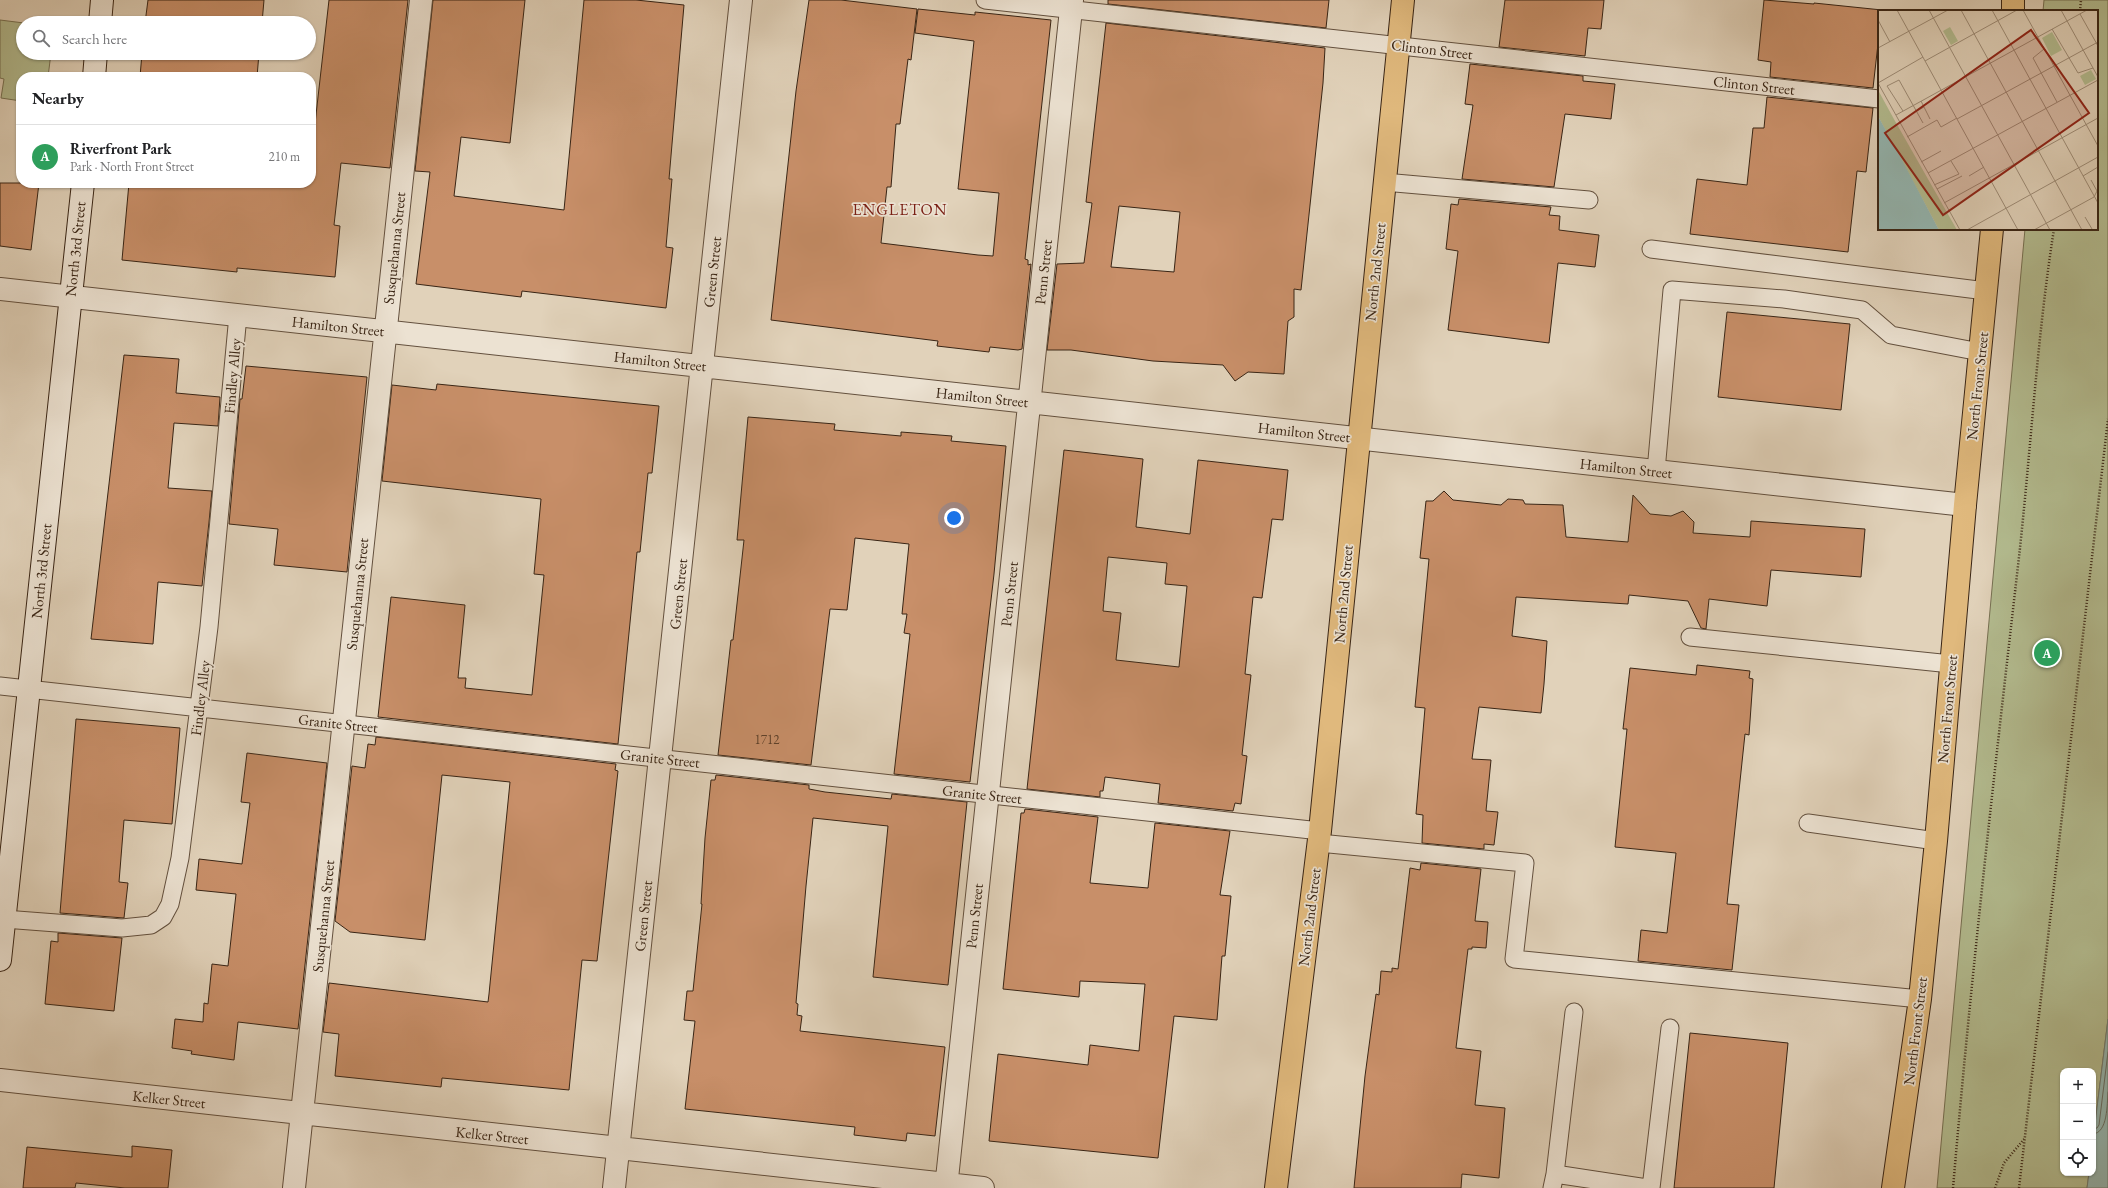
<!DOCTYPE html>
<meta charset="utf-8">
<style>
body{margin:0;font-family:"EB Garamond",serif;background:#f2f2f2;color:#202124}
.controls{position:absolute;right:12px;bottom:12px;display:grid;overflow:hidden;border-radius:8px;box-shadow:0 1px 3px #0004}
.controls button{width:36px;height:36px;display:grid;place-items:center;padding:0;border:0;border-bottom:1px solid #e0e0e0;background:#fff;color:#202124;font:20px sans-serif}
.you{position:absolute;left:954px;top:518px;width:14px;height:14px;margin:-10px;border:3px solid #fff;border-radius:50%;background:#1a73e8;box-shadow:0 0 0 6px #1a73e833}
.badge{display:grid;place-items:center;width:26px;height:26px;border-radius:50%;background:#0b8043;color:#fff;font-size:13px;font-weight:700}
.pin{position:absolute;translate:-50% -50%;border:2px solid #fff;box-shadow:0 1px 4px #0006}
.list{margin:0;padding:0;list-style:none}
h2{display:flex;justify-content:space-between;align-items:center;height:52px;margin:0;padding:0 16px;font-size:17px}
h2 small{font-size:13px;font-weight:400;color:#757577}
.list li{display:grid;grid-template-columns:26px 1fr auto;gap:12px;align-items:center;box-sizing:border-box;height:64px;padding:0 16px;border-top:1px solid #e0e0e0}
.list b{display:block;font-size:15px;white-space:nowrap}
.list p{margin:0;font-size:13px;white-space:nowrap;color:#757577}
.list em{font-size:13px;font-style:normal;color:#757577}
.icon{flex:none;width:22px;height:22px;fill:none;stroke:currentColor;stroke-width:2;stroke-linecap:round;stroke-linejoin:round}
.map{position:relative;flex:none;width:2108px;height:1188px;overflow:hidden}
.search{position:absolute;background:#fff;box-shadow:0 1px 3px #0004;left:16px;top:16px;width:300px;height:44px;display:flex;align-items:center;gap:10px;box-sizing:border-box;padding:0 14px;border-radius:22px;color:#757577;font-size:15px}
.panel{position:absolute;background:#fff;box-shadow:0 1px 3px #0004;left:16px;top:72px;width:300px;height:116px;border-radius:16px}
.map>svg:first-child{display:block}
.green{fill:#b3bc90;stroke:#767052}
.water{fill:#94b7b2;stroke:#707d73}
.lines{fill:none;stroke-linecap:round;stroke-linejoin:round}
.shore{stroke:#666e64;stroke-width:1}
.building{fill:#c88f69;stroke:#392515;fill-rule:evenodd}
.service-casing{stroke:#63503e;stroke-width:19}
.minor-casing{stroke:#63503e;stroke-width:24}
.secondary-casing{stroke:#392515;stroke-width:24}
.primary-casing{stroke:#392515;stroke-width:24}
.path{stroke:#392515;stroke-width:2.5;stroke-dasharray:1 2;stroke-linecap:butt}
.service{stroke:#ece2d2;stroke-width:17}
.minor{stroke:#ece2d2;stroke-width:22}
.secondary{stroke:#ece2d2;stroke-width:22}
.primary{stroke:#e0b97d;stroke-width:22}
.labels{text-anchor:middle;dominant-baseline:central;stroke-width:3.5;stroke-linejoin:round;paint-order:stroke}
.number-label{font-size:13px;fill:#5d402a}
.street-label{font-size:15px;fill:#392515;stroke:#ece2d2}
.neighbourhood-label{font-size:16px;letter-spacing:1px;fill:#7a1f14;stroke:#ece2d2}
.inset-road{fill:none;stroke:#9e8d78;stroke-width:1}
.view{fill:#8f2418;fill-opacity:0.15;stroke:#8f2418;stroke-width:2}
.inset-edge{fill:none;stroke:#392515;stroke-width:2}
</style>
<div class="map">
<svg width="2108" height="1188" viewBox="0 0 2108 1188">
<rect width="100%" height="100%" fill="#e1d2ba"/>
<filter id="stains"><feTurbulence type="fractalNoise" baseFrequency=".005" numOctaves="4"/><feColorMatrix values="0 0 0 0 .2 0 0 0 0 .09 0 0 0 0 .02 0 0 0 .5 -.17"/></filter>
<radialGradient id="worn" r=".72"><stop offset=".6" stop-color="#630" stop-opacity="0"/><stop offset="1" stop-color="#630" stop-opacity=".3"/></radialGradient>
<!-- green -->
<path class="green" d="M2044,0H2108V1019L2093,1140V1071H2063V1173H2089L2087,1188H1937L2025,229H2097V11H2043Z
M0,20L24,23L23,53H51L48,77H21V101L1,98L4,79L0,78Z"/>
<!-- water -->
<path class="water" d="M2108,1019V1188H2087L2089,1173H2093V1140Z"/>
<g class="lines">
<!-- shore -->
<path class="shore" d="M2093,1129L2097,1128L2099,1125L2108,1052
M2093,1134C2108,1133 2107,1104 2108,1092"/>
</g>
<!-- building -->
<path class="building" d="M148,0H264L262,23H145Z
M329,0H408L390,168L341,163L334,225L340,226L335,277L237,268V272L122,260L129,183H311V159Z
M433,0H525L510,143L461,137L454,196L564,210L584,0H636L684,5L669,179H672L666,247L673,248L666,308L522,291L521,297L416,284L430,172L415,171Z
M809,0H841L917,9L911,60L908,59L900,124H896L891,187H887L881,243L978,255L993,256L999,193L958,189L974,41L915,33L918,9L975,15V12L1051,20L1025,259L1028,260V265L1031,264L1022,349L1018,350L990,347L989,352L937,346L938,341L771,320L796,91Z
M1108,0H1329L1326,28L1108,4Z
M1505,0H1604L1601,29L1588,28L1585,56L1499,47Z
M1764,0L1814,4V3L1882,10L1879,11V35L1873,88L1770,77L1771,62L1758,60Z
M1106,23L1325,48L1323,83L1301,290L1294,289V317L1288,321L1284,374L1248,372L1235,381L1223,365L1153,361L1071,350H1047L1057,264L1084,263L1092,203L1086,202ZM1119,206L1180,212L1174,272L1111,267Z
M142,53H259L257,77H140Z
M1470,64L1583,76V81L1615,84L1611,119L1565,114L1554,187L1462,179L1473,105L1465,104Z
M1767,97L1873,108L1866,172L1857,171L1848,252L1690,234L1697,179L1747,185L1753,128H1764Z
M0,183H39L31,250L0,246Z
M1459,199L1551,207L1549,215L1560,216L1559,230L1599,235L1595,267L1558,263L1549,343L1448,330L1458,251L1446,249L1451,204L1458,205Z
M1727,312L1850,324L1841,410L1718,397Z
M124,355L179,359L176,393L220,397L218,426L174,423L168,488L212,491L209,522L202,586L158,582L153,644L91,639Z
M246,366L367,377L347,572L274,565L278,529L229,524L240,399H242Z
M437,384L659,406L652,473H648L640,552H637L618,744L378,717L391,597L465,605L458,678H466L465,688L532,695L544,575L534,574L541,499L382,481L392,385L436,390Z
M748,417L835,424L834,430L901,436V432L952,436L951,441L1006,446L994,574L970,782L894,774L910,634L904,633L907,614H902L909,544L855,538L847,610L830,609L811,765L718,755L731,640H733L744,540H737Z
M1064,450L1143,459L1136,527L1190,534L1198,460L1288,470L1283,520L1272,519L1262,598L1253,597L1245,674L1251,675L1242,755L1247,756L1241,804L1235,803L1233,811L1158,803L1160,784L1105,777L1103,791H1100V797L1027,789ZM1108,557L1167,563L1165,584L1187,586L1179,667L1116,660L1121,613L1103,611Z
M1444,491L1453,500L1501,505L1508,499L1523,500L1525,504L1563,505L1566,537L1628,542L1633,495L1650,514L1671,516L1683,511L1694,522L1693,533L1750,537L1751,521L1865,529L1861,577L1771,570L1767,606L1709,599L1706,629L1701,628L1688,601L1629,595L1628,604L1516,597L1512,636L1547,641L1544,684L1541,713L1479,707L1472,759L1491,760L1486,811L1498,812L1494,845L1484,844V849L1422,843L1423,815L1416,814L1425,708L1415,707L1429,559L1420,558L1426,501H1433Z
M1697,665L1750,671L1749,678L1753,679L1749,735L1745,734L1727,904L1739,905L1732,970L1638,961L1641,930L1667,933L1676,853L1615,847L1627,729H1623L1630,668L1696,675Z
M76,719L180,728L172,824L124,820L119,882L128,883L124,918L60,913Z
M376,737L616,764L615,770L618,771L597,961L582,960L569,1090L442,1078L441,1087L335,1076L339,1034L323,1032L329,983L488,1002L489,994L510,782L442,775L425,940L350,932L335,921L352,766L365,768L368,744L375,745Z
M247,753L327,763L298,1029L238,1022L234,1060L191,1054L192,1051L172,1048L175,1019L203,1022L204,1003L208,1004L212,964L228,966L236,894L196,890L199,859L242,864L250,803L241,802Z
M716,775L809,785V789L825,792L891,799L892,794L967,802L948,985L873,977L888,826L813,818L806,886L796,1003L798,1004L797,1015L802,1016L800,1031L945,1047L935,1136L907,1133L906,1141L854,1135L855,1127L685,1109L695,1021L684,1020L687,991H693L702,904H701L705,838L711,780H715Z
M1025,809L1098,817L1090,883L1148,888L1155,823L1230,831L1220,895L1231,896L1225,956H1222L1217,1020L1174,1016L1158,1158L989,1141L998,1054L1088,1065L1090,1045L1139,1051L1145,984L1080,981L1079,997L1003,989L1021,813H1024Z
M1421,863L1481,869L1475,921L1488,922L1486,948L1472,947V949H1468L1456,1048L1481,1051L1475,1105L1505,1108L1499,1178L1462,1174L1461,1188H1354L1365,1076L1376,994L1379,995L1381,971L1392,972V968L1398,969L1410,868L1420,870Z
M58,933L122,938L114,1011L45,1004L51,941L58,942Z
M1690,1033L1788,1043L1774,1188H1674Z
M132,1146L172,1150L168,1188H125L76,1183L75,1188H23L27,1147L132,1157Z"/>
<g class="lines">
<!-- service casing -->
<g class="service-casing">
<path id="service" d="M985,0L1879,99
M1384,182L1589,200
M1651,249L1986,291
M1656,471L1672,290L1784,299L1862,310L1891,335L1980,352
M1690,637L1951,664
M0,686L1320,831
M1808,823L1936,841
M1319,843L1525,863L1514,959L1920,999
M4,919L122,928L151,925L163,917L170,904L180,858L209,627L238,315
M1555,1174L1574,1012
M1552,1188L1555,1174L1647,1188
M1651,1188L1670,1028"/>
</g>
<!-- minor casing -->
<g class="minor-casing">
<path id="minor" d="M0,289L1965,505
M0,1080L983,1188
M294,1188L421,0
M614,1188L741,0
M946,1188L1072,0"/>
</g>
<!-- secondary casing -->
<g class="secondary-casing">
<path id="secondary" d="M100,23L102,0
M94,77L96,53
M0,960L83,183"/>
</g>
<!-- primary casing -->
<g class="primary-casing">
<path id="primary" d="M2013,11V0
M1276,1188L1320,831L1403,0
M1893,1188L1920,999L1936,841L1965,505L1992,229"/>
</g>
<!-- path -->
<path class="path" d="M2080,11L2081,0
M1953,1188C1971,977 1995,767 2019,557C2031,448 2037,337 2054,229
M1995,1188L2004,1163L2025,1138
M2019,1188L2108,419"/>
<!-- service -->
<use href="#service" class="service"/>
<!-- minor -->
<use href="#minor" class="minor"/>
<!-- secondary -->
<use href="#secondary" class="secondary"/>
<!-- primary -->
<use href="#primary" class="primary"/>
</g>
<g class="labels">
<!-- number labels -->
<g class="number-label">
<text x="767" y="739">1712</text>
</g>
<!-- street labels -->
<g class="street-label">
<text transform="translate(1432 49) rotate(7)">Clinton Street</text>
<text transform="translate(1754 85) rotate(6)">Clinton Street</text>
<text transform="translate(394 248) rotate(-84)">Susquehanna Street</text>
<text transform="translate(75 249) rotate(-84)">North 3rd Street</text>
<text transform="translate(712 272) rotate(-84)">Green Street</text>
<text transform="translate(1043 272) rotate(-84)">Penn Street</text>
<text transform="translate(1375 272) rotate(-84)">North 2nd Street</text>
<text transform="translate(338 326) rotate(6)">Hamilton Street</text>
<text transform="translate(660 361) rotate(6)">Hamilton Street</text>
<text transform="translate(232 376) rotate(-85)">Findley Alley</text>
<text transform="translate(1977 386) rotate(-84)">North Front Street</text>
<text transform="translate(982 397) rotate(6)">Hamilton Street</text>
<text transform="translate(1304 432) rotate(6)">Hamilton Street</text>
<text transform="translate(1626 468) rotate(6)">Hamilton Street</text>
<text transform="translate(41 571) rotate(-84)">North 3rd Street</text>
<text transform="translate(357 594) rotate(-84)">Susquehanna Street</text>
<text transform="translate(678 594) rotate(-84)">Green Street</text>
<text transform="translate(1009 594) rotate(-84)">Penn Street</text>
<text transform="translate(1343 594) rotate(-85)">North 2nd Street</text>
<text transform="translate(200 698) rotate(-83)">Findley Alley</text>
<text transform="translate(1947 709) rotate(-85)">North Front Street</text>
<text transform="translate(338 723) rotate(6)">Granite Street</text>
<text transform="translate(660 758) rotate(6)">Granite Street</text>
<text transform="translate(982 794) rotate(6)">Granite Street</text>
<text transform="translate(323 916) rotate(-84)">Susquehanna Street</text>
<text transform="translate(643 916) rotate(-84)">Green Street</text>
<text transform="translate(974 916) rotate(-84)">Penn Street</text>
<text transform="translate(1309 917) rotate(-83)">North 2nd Street</text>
<text transform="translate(1915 1031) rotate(-83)">North Front Street</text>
<text transform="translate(169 1099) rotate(6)">Kelker Street</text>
<text transform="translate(492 1135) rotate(6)">Kelker Street</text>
</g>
<!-- neighbourhood labels -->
<g class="neighbourhood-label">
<text x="900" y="209">ENGLETON</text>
</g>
</g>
<!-- overview -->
<g transform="translate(1878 10)">
<rect width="220" height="220" fill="#e1d2ba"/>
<path d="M72,17L80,31L73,35L65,21ZM174,22L184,40L173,46L164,28ZM213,60L218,69L207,75L202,66ZM0,80L17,111L79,220H61L0,106Z" fill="#b3bc90"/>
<path d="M0,106L22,146L61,220H0Z" fill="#94b7b2"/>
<path class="inset-road" d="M19,0L140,220M51,0L172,220M83,0L204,220M114,0L220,193M145,0L220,136M183,0L220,67M202,4L220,36M0,10L12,32M174,19L200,63L215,58M0,38L70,0M166,39L155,48L179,92M47,51L139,0M0,73L45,47M0,73L82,220M46,97L52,109M25,101L9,76L21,70L45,113M39,101L46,97L43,91M18,105L209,0M79,109L220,32M29,127L59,110L63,117L79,108M43,152L63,141M50,163L220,70M91,166L106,157M205,166L220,157M56,175L81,164L73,151M59,179L84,166M66,193L220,108M207,207L214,219M89,220L220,147M156,220L216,187L219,181L213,170"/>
<path class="view" d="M153,20L211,103L65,205L7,123Z"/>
<rect width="220" height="220" class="inset-edge"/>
</g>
<rect width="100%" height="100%" filter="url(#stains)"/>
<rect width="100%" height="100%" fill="url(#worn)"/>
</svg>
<div class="controls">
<button>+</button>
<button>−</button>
<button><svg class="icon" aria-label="locate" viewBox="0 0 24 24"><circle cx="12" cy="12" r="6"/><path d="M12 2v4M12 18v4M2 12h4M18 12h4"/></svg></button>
</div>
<div class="you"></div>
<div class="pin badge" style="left:2047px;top:653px;background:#2e9e5b">A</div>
<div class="search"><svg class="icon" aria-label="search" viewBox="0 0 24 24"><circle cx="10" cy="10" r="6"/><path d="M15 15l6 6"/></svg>Search here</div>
<section class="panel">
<h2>Nearby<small></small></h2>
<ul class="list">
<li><span class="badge" style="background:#2e9e5b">A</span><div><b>Riverfront Park</b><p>Park · North Front Street</p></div><em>210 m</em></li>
</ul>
</section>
</div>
